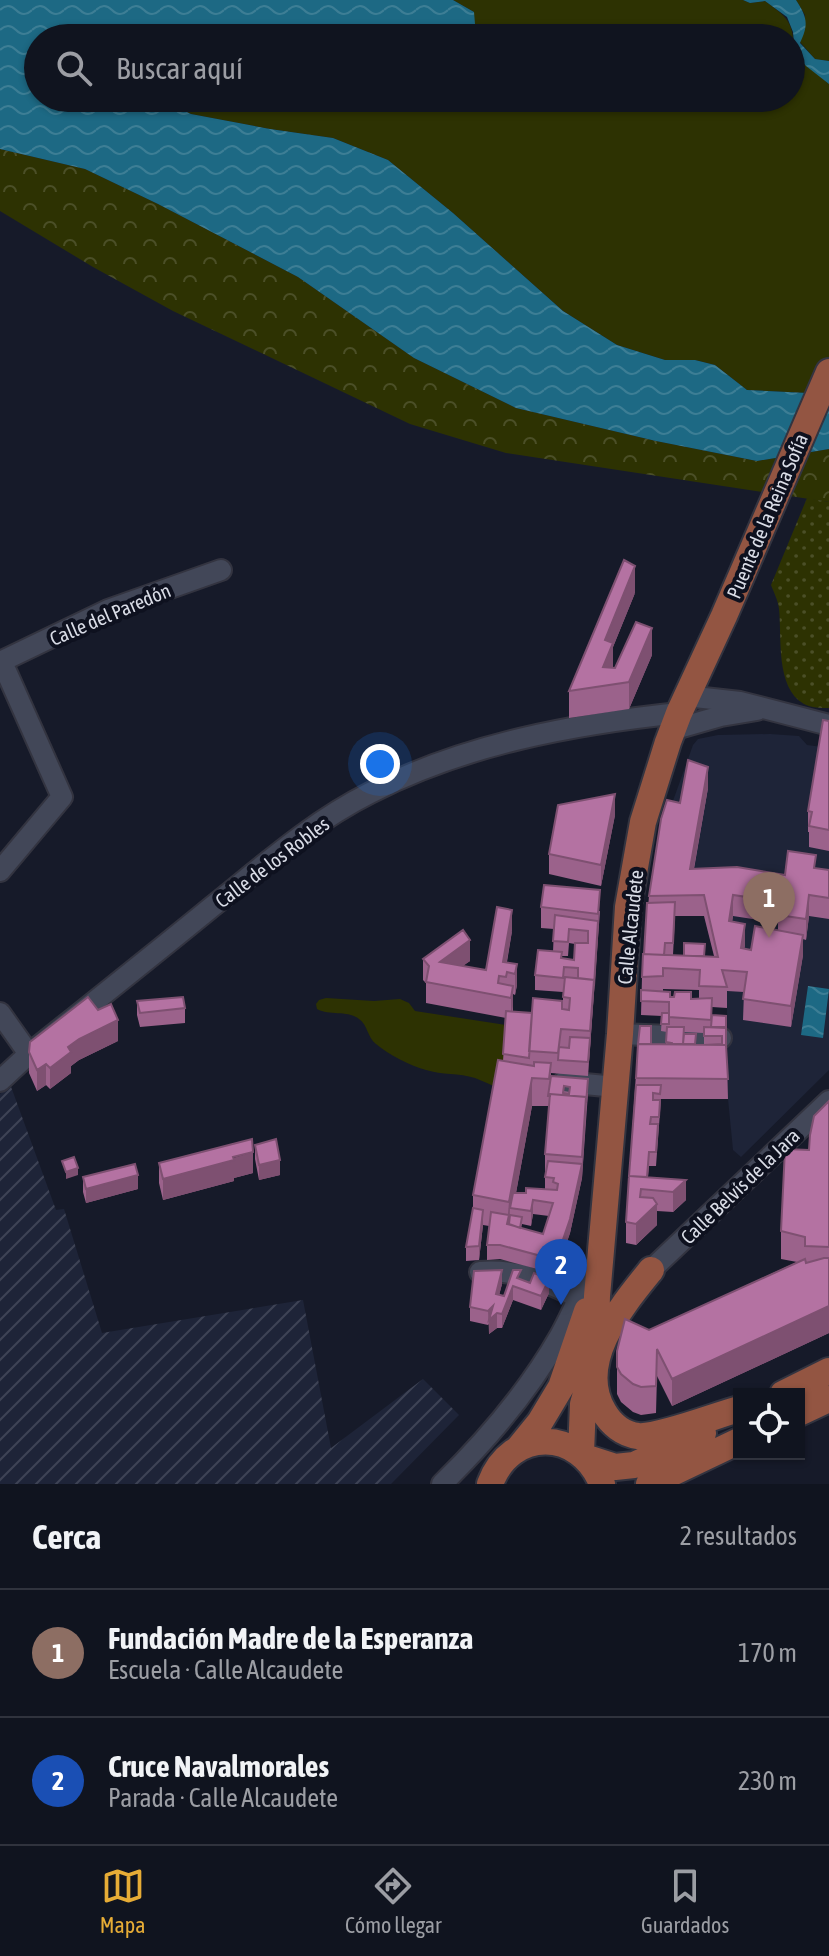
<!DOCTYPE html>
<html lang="es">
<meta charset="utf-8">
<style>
body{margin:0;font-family:"Asap Condensed",sans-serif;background:#1e212c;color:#f1f3f6}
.controls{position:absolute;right:24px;bottom:24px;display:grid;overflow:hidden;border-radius:0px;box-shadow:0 2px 6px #0004}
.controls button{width:72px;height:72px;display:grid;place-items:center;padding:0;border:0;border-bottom:2px solid #30333d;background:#10141f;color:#f1f3f6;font:40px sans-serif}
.you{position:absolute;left:380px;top:764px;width:28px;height:28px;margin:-20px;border:6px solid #fff;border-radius:50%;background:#1a73e8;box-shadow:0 0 0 12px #1a73e833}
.badge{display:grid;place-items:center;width:52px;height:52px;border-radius:50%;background:#e6ac36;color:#fff;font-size:26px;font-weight:700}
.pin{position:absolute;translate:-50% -66px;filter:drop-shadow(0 2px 4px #0008)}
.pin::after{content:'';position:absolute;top:42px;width:28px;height:24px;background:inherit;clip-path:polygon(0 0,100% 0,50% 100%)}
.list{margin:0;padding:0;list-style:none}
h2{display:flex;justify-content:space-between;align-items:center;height:104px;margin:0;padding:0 32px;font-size:34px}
h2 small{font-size:26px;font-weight:400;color:#9c9ea4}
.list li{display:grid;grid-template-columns:52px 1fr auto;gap:24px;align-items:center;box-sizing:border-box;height:128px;padding:0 32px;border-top:2px solid #30333d}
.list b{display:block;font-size:30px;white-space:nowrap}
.list p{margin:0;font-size:26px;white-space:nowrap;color:#9c9ea4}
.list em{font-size:26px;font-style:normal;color:#9c9ea4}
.icon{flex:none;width:44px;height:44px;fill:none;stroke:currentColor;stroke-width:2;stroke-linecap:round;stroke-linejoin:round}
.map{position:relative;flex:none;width:829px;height:1484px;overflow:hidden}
.search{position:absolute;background:#10141f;box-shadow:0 2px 6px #0004;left:24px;right:24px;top:24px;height:88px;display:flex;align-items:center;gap:20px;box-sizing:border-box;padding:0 28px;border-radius:44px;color:#9c9ea4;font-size:30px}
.sheet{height:360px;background:#10141f}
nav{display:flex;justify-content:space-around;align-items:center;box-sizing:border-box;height:112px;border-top:2px solid #30333d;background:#10141f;font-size:22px;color:#9c9ea4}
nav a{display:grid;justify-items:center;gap:4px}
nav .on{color:#e6ac36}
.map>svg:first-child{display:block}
.built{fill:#1e2438}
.industrial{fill:url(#industrial-furrows)}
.grass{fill:#2d3202}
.forest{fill:url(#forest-crowns)}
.park{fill:url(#park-dots)}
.water{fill:url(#water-waves)}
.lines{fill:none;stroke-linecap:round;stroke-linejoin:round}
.minor-casing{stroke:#333440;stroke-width:24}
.major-casing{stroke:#333440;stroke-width:30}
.minor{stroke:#424758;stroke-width:20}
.major{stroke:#935542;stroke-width:26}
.wall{fill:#9b628b;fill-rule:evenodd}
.shaded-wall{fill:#7e5071}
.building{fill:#b472a2;stroke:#7e5071;stroke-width:2;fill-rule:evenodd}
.labels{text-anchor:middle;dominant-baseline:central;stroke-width:8;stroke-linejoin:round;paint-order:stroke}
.street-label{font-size:20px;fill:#d9dce6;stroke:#0e111f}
</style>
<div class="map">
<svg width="829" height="1484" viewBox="0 0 829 1484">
<defs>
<pattern id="industrial-furrows" width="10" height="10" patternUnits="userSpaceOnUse" patternTransform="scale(2)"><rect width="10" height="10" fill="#1e2438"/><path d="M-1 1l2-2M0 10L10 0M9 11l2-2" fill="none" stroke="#3e4355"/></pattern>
<pattern id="forest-crowns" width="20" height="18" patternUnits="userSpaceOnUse" patternTransform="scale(2)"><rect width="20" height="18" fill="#2d3202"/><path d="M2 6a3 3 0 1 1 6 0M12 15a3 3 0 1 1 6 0" fill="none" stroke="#4b4f27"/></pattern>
<pattern id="park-dots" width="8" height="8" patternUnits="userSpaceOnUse" patternTransform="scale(2)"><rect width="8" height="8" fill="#2d3202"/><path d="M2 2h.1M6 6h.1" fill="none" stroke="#4b4f27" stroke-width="1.8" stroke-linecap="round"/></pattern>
<pattern id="water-waves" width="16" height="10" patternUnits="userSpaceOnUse" patternTransform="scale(2)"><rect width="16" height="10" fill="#1d6984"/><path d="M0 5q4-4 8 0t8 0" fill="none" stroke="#3d7e95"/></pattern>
</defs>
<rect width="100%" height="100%" fill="#161a29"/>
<!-- built -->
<path class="built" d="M770,734L799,736L807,745L822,747L829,742V1070L741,1157L733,1150L728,1099L727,1007L704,916L669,812L693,745L698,739L718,735Z"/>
<!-- industrial -->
<path class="industrial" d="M10,1084L56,1210L64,1209L102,1333L303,1300L331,1448L423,1379L459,1415L391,1484H0V1094Z"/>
<!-- grass -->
<path class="grass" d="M453,0H743L750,3L765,1C791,20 792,22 795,54L829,84V391L808,393L747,390L715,365L695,360H665L617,345L563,311L453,213L388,160L333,138L270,129L191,114L158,98H791V38H448L465,33L474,12Z
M796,0H829V61L815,59L800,42L805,15Z
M326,998L374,1001L400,999L409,1003L415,1011L506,1025L503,1068L498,1088C491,1085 483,1081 475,1078C459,1073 442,1075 426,1070C409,1065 389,1055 376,1044C367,1037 368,1025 359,1019C348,1010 330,1016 317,1009L316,1004L319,1000Z"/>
<!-- forest -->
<path class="forest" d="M0,149L85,169L158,204L298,277L414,358L516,408L656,441L757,461L829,449V502L506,453L410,424L173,311L93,267L0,211Z"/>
<!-- park -->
<path class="park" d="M807,498L829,502V708C821,708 811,708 804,704C775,688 782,636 779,609C778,600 774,593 771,585Z"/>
<!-- water -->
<path class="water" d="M0,0H453L474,12L475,24C448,47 432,31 402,30C384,30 367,33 351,38H38V98H158L191,114L270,129L333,138L388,160L453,213L563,311L617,345L665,360H695L715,365L747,390L808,393L829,391V449L757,461L656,441L516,408L414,358L298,277L158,204L85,169L0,149Z
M743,0H796C807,17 809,24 800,43L815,59L829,61V84L806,66L795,54L793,32L787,17L765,1L750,3Z
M808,986L829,989L823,1038L801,1035Z"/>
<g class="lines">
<!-- minor casing -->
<g class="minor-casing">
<path id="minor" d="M0,662L108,610L221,570
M686,696L740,702L829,725
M672,730L721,716L757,710
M0,871L62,797L2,662
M0,1013L29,1054
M620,1034L721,1038
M0,1081L29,1054C90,1005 152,956 213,906C263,866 312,822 370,793C465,744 574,724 679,713
M564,1082L616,1087
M651,1270L829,1101
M480,1272C518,1269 545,1281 579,1298
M442,1484C488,1439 528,1392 560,1336C574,1311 584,1284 598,1259"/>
</g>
<!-- major casing -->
<g class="major-casing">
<path id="major" d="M651,1270C621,1307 574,1363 604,1412C611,1424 623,1434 638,1436C658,1438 717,1415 739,1409
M783,1394L829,1371
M799,1413L829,1399
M518,1449L540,1422L561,1387L587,1311
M581,1453L583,1404L595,1362L597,1296L620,1034L628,907L643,822L668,742L679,713L724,616L829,372
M587,1458L615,1467L634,1465L703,1433
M490,1484C511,1427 580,1428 602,1484
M649,1484L739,1441"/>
</g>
<!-- minor -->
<use href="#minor" class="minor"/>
<!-- major -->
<use href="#major" class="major"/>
</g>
<!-- wall -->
<path class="wall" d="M635,593L613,647V668L652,655L629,709L569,718V691Z
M829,721V851L809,847V832H808V811Z
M708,788L694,869L785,875L816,868L829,870V919L809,916L806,940L803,939V955L791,1027L743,1020L744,992L727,991V1008L712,1007V1015L726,1016L728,1099H661L656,1166H649L648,1177L686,1180V1200L673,1212L657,1211V1225L636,1245L626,1243V1222L638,1044H666L667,1032L661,1031L662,1016L641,1015L642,977L649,896L680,803ZM675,916H704L714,956L673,955ZM733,916L778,923V930L751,950L744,949L745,945L732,922ZM663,989L699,990V999H691L670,997L663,991ZM684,1032L704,1033V1045L696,1044L684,1034Z
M615,815L601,886L549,874V854Z
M541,907L600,911L588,1076L551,1073V1076L588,1093L582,1178L570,1233L556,1274L500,1259L487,1260V1245L489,1226L483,1225L479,1260L466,1261V1247L473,1208V1195L503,1061L506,1018L426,1003V983L423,980V959L470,961L462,966L486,970L512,931L507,962L517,964V985L515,995L513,994V1012L532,1013L563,1009V992L535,990V975L553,952L554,929L541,928ZM569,943L575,944L574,960L562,958V956H568ZM564,1086L570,1087V1092L563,1091ZM532,1106H548L549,1110L545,1154V1189L526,1193H516ZM533,1214L549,1216L543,1234L521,1228L522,1224L531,1226Z
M137,1001L185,1008V1023L140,1027L137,1015Z
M118,1041L79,1060L71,1066V1073L50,1089L46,1085L37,1091L29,1073V1052Z
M829,1101V1333L672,1406L657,1376L656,1413L641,1415L633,1412L621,1402L617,1394V1351L649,1330L797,1262L781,1259V1231L809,1150Z
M255,1145L280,1175L259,1180L255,1159Z
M159,1163L253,1173L234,1178V1181L163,1200L159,1183Z
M83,1177L138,1189L86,1203L83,1192Z
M521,1279L549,1293L541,1310L513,1300L502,1328H497L489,1334V1324L488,1325L470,1321V1307L502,1284L499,1295L504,1296Z"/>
<!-- shaded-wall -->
<path class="shaded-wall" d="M635,566V593L613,647V670L603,686L605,640Z
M652,628V655L629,709V682Z
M708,767V788L690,890V869Z
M615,794V815L601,886V865Z
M600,890L598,935L588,1076L590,1031Z
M733,895V916L729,942V921Z
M809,895V916L806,940V919Z
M512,910V931L504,977L503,962Z
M745,924V945L741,969V948Z
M803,935V955L791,1027V1006Z
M470,940V961L440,983V962Z
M517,964V985L515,995V974Z
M513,986V1006L511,1019V998Z
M118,1020V1041L79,1060L71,1066V1073L50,1089V1068L68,1047L79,1039Z
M46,1064V1085L37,1091V1070Z
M532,1078V1106L513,1209L510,1208L509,1231L507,1224L509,1202Z
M588,1079L582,1178L570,1233L556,1274V1260L582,1164Z
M253,1152V1173L234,1178V1181L163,1200V1179Z
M280,1160V1175L259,1180V1165Z
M78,1168V1175L66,1179V1172Z
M138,1175V1189L86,1203V1189Z
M686,1180V1200L673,1212V1192Z
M533,1200V1214L531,1226V1211Z
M657,1204V1225L636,1245V1224Z
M483,1210V1225L479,1260V1246Z
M502,1270V1284L496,1308V1294Z
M549,1279V1293L541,1310V1296Z
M513,1286V1300L502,1328V1314Z
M493,1306L497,1313V1328L489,1334L488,1311Z
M829,1306V1333L672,1406V1379Z"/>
<!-- building -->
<path class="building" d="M624,560L635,566L605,640L613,643L603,667L615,668L636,622L652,628L629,682L569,691Z
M823,720L829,721V830L809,826L812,812L808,811Z
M688,760L708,767L690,869L737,867L785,875L788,851L816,855L814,868L829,870V898L809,895L806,919L778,915L780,902L733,895L729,921L745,924L741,948L751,950L755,926L803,935L791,1006L743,999L747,972L722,970L727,987L699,986L700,970L663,968V976L642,977L643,954L718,957L704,895L649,896L661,819L667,800L680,803Z
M615,794L601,865L549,854L558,805Z
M544,885L600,890L598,914L541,907Z
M675,902L673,943H665L664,955L644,954L647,903Z
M497,907L512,910L503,962L517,964L515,974L507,972L506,977L499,976L498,983L513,986L511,998L426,982L429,966L423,959L463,930L470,940L440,962L486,970Z
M555,915L598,921L594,986V980L578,978V968L564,967L563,978L535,975L538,950L562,952L561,958L574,960L575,943H588V931L569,929L568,942L553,941Z
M684,943L705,944L704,956H684Z
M565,977L594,980L590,1031L561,1029L558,1053L529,1051L533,998L562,1001V1009L569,1010L570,998L563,997Z
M641,990L670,992V997H674L675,992H691V999L712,998L711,1020L669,1017V1002L641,1001Z
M88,997L98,1010L111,1004L118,1020L79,1039L68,1047L71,1052L50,1068L46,1064L37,1070L29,1052L30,1042Z
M183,997L185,1008L140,1013L137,1001Z
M506,1011L532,1013L529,1058L503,1054Z
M662,1013H669V1024H661Z
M712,1015L726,1016V1027H711Z
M640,1026H651V1044H638Z
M667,1027H684L683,1044H672V1043L666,1042Z
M704,1027L726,1028V1047V1045H704L722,1044V1036H704Z
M684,1034H696L695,1044H683Z
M570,1037L590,1038L588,1062L558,1060L559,1047L569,1048Z
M638,1044L726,1045L728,1079L636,1078Z
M498,1060L534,1066V1062L551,1063L549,1079L532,1078L509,1202L473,1195Z
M551,1076L588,1079L586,1103V1097L550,1094V1096H548ZM564,1086L570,1087L569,1094L563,1093Z
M636,1085H661L660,1094L653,1093V1100H660L659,1117H651L650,1124H658L656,1152H649L647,1177L629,1176Z
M550,1094L586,1097L582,1157L545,1154Z
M829,1101V1247L805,1246V1237L781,1231L785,1149L809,1150L810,1135L814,1116Z
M252,1139L253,1152L233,1157L234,1160L163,1179L159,1163Z
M276,1139L280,1160L259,1165L255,1145Z
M74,1157L78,1168L66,1172L62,1161Z
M548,1161L582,1164L570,1219L556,1260L500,1245H487L491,1212L509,1215L507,1224L543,1234L553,1203L533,1200L531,1211L510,1208L513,1193H526V1188L557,1190L558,1184L553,1182L554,1178L545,1177Z
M135,1164L138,1175L86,1189L83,1177Z
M629,1176L686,1180L673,1192L641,1189L640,1197L653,1198L657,1204L636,1224L626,1222Z
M473,1208L483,1210L479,1246L466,1247Z
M510,1215L522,1217L520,1228L509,1224Z
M824,1258H829V1306L672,1379L657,1349L656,1386L641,1387L633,1384L621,1374L617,1367V1351L625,1319L649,1330L805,1259L806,1263Z
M502,1270L496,1294L504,1296L513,1270H521L517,1278L530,1283L534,1273L549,1279L541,1296L513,1286L502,1314L497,1313L489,1320L493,1306L488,1311L470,1307L474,1271Z"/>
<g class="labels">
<!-- street labels -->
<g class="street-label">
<text transform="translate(767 516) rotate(-67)">Puente de la Reina Sofía</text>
<text transform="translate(110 614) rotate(-23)">Calle del Paredón</text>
<text transform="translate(272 862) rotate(-37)">Calle de los Robles</text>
<text transform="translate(630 927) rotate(-84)">Calle Alcaudete</text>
<text transform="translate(740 1186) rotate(-44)">Calle Belvís de la Jara</text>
</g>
</g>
</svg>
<div class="controls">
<button><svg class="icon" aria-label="locate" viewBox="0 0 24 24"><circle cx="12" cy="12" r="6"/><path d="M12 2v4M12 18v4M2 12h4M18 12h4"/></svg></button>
</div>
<div class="you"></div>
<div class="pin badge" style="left:769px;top:938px;background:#8d6e63">1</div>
<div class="pin badge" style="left:561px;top:1305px;background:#1a4fb4">2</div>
<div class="search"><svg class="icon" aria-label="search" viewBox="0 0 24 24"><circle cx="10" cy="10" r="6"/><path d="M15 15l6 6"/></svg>Buscar aquí</div>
</div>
<section class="sheet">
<h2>Cerca<small>2 resultados</small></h2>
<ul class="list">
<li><span class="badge" style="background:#8d6e63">1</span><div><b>Fundación Madre de la Esperanza</b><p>Escuela · Calle Alcaudete</p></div><em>170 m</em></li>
<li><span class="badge" style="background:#1a4fb4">2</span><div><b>Cruce Navalmorales</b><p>Parada · Calle Alcaudete</p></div><em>230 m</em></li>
</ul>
</section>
<nav>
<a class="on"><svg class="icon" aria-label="map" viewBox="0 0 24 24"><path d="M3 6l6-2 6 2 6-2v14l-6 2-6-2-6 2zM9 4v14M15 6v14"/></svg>Mapa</a>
<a><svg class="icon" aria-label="directions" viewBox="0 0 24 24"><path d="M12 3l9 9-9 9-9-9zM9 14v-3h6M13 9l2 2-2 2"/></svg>Cómo llegar</a>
<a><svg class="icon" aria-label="saved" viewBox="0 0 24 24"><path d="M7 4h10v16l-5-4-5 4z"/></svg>Guardados</a>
</nav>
